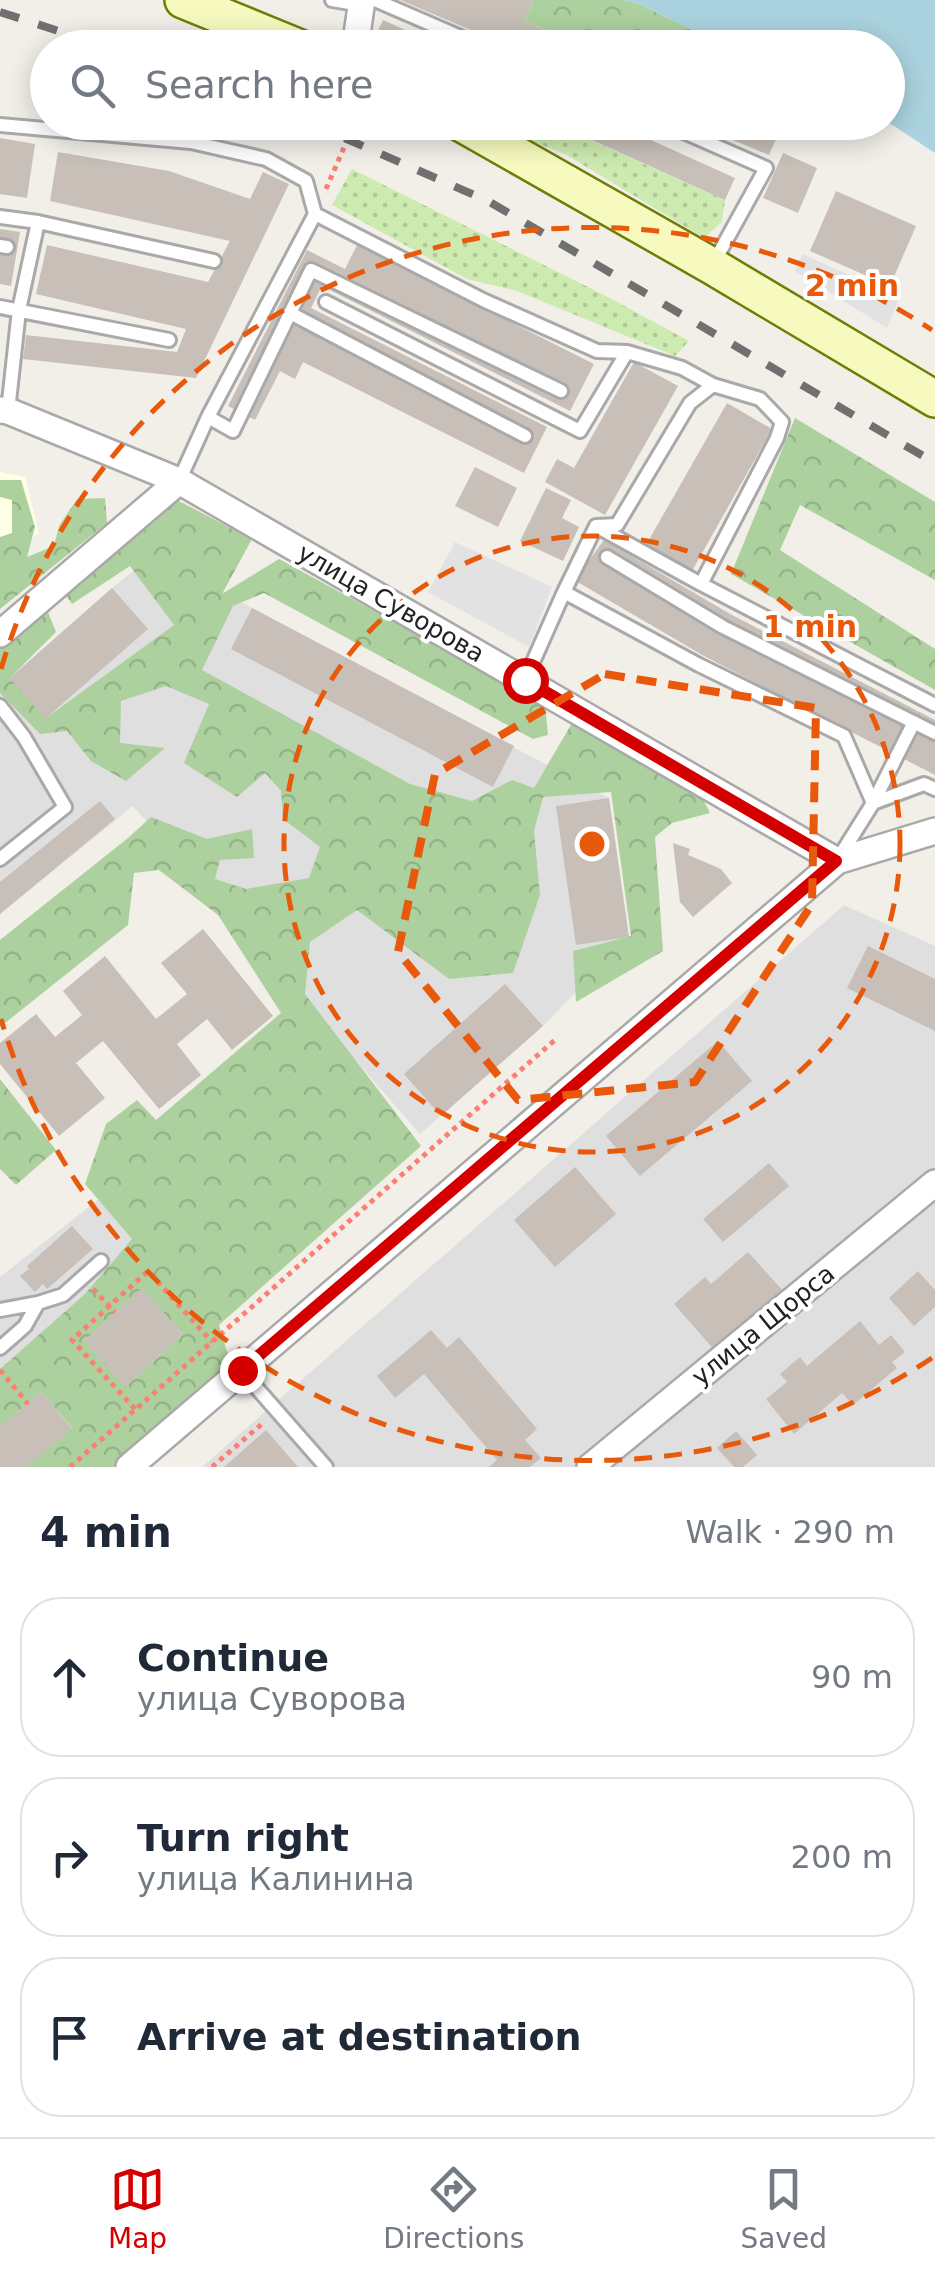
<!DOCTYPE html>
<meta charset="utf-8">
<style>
body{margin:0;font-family:"DejaVu Sans",sans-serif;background:#f2f2f3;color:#1f2937}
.stop{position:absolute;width:30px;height:30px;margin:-22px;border:8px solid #d40000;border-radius:50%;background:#fff}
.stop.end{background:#d40000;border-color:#fff;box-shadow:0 2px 10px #0008}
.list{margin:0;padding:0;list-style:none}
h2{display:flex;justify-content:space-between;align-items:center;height:130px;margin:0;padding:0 40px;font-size:42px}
h2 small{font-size:32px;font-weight:400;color:#747a83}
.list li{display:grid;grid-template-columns:65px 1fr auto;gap:30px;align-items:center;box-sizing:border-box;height:160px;margin:0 20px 20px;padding:0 20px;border:2px solid #e0e1e3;border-radius:40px}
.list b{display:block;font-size:38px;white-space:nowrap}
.list p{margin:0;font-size:32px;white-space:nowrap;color:#747a83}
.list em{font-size:32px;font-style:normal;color:#747a83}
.icon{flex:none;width:55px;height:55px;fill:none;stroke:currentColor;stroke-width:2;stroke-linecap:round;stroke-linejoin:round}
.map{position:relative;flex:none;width:935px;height:1467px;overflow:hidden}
.search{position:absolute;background:#fff;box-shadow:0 5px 25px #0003;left:30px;right:30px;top:30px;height:110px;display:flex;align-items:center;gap:25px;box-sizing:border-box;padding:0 35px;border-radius:55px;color:#747a83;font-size:38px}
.sheet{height:670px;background:#fff}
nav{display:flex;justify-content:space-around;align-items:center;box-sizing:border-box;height:140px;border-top:2px solid #e0e1e3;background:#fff;font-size:28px;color:#747a83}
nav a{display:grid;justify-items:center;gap:5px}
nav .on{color:#d40000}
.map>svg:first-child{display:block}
.residential{fill:#e0dfdf}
.education{fill:#ffffe5}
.grass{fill:url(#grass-dots)}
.forest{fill:url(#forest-crowns);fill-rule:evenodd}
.parking{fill:#e2e2e2}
.water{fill:#aad3df}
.building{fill:#c7bfb8}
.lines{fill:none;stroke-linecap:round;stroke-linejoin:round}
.service-casing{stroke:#a9a9a9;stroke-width:18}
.minor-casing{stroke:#a9a9a9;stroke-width:30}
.secondary-casing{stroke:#707d05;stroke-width:40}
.path{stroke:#fa8072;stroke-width:5;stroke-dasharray:5 5;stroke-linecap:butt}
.service{stroke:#fff;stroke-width:12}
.minor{stroke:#fff;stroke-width:25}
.secondary{stroke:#f7fabf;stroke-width:35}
.rail{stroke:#707070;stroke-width:8;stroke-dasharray:20 20;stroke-linecap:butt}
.route{stroke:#d40000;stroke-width:12}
.marked{fill:none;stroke:#e8590c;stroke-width:8;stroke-dasharray:20 12;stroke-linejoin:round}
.ring{fill:none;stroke:#e8590c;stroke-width:5;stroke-dasharray:18 12}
.labels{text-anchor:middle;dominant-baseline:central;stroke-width:8;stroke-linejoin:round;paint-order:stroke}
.street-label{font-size:25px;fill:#222;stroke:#fff}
.centre{fill:#e8590c;stroke:#fff;stroke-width:5}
.ring-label{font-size:30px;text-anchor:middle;font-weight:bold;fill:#e8590c;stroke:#fff;stroke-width:8;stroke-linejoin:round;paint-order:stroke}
</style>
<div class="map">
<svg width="935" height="1467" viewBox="0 0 935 1467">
<defs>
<pattern id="grass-dots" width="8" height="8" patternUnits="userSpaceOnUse" patternTransform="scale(2.5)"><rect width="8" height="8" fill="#cdebb0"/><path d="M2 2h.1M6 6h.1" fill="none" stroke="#b0c997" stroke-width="1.8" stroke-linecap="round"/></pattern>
<pattern id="forest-crowns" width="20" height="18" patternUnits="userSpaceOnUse" patternTransform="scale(2.5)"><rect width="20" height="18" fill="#add19e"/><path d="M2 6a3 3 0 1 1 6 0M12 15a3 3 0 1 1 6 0" fill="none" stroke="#95b388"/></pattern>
</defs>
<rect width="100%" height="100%" fill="#f2efe9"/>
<!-- residential -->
<path class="residential" d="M156,553L252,608L609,798L629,937L543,1026L420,1134L133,806L0,914V686L112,588Z
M844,905L935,946V1467H202Z
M113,1188L183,1334L125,1387L25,1467H0V1277Z"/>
<!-- education -->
<path class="education" d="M0,472L25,477L39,533L0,563Z"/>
<!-- grass -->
<path class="grass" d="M495,123H552L725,200L722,222L704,238L565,154L511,133Z
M352,169L606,296L689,341L675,356L517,291L467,279L332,205Z"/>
<!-- forest -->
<path class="forest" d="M533,0H624L641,5L729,47H588L524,21Z
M795,418L935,502V580L800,505L780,550L935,649V690L731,574Z
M0,480H21L35,527L27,557L54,546L59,526L77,499L105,498L107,523L0,609V537L12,533V500L0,497Z
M177,500L252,539L222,594L279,559L545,704L548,735L533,739L264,593L233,606L202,670L410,784L472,801L512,780L534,788L572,723L696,785L710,813L672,823L655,837L663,951L576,1002L573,951L631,936L611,792L543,797L534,831L540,895L513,973L449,979L357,910L310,942L305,994L421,1146L219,1325L232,1368L120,1467H25L72,1428L42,1392L0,1426V1369L85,1294L132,1239L85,1184L106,1124L137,1100L156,1120L281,1013L218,915L159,870L134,873L128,925L0,1027V940L128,838L151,817L207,839L252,829L254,858L220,860L215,879L246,889L309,878L320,847L283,819L281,791L265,773L237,797L184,763L209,704L166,686L121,701L120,743L165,748L126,781L91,761L67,731L40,734L0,693V640L48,612L56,632L10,678L46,718L174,625L130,566L72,604L62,590L136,521ZM142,1289L183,1334L126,1386L84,1341Z
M0,1079L56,1150L16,1185L0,1169Z"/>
<!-- parking -->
<path class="parking" d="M802,254L900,297L887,328L795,271Z
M455,542L552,587L529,647L428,592Z"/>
<!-- water -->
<path class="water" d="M624,0H935V153L888,122V48L729,47L641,5Z"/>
<!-- building -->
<path class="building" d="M400,0H533L524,21L588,48H513Z
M383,20L445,48H386L373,41Z
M552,122H611L735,178L725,200Z
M767,122L781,128L769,155L692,123Z
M0,138L35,144L27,198L0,194Z
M58,152L169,171L250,199L263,172L289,184L196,378L23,359L26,335L177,352L186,329L36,294L47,245L208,282L230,241L50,201Z
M783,153L817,168L798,213L763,198Z
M836,191L916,226L890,286L810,251Z
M0,229L20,232L11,286L0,284Z
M357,245L594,364L570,411L322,286L311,308L547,427L524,473L303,362L295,379L280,371L255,420L228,406L307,250L345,269Z
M634,362L678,386L605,515L545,482L557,459L574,468Z
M727,403L772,429L692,571L646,545Z
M475,467L517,488L498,527L455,506Z
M546,488L571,500L562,518L579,527L563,561L520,541Z
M604,540L732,615L935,720V775L704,656L574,580Z
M112,588L148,629L45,719L10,678Z
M252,608L514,746L493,787L231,649Z
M609,798L629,937L576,945L556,806Z
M100,801L115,819L0,914V882Z
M673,843L690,849L688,855L721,869L732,883L693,917L680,902Z
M203,929L273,1016L232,1050L207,1019L177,1044L201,1075L159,1109L103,1041L76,1063L105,1098L59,1136L0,1064V1043L36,1014L55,1037L82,1015L63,991L105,956L156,1019L187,994L161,963Z
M868,946L935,979V1031L847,988Z
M505,984L543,1026L441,1116L404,1074Z
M718,1041L752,1081L640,1176L606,1136Z
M769,1163L789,1186L723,1242L703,1219Z
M575,1167L616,1214L555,1267L514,1220Z
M72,1226L93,1249L47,1289L43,1284L35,1292L20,1276L29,1269L27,1266Z
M748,1252L786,1294L718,1354L674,1304L705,1277L711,1284Z
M918,1271L935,1290V1307L914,1326L889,1298Z
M142,1288L183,1334L125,1387L84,1341Z
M860,1321L879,1345L891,1335L905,1352L892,1362L897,1368L853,1405L842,1393L794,1434L766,1399L787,1382L780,1374L800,1357L807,1366Z
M431,1330L447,1348L459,1337L537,1429L525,1440L541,1458L530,1467H489L497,1460L424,1374L395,1398L377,1376Z
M42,1392L72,1429L25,1467H0V1426Z
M266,1430L298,1467H224Z
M736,1431L757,1455L743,1467H734L717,1448Z"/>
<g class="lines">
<!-- service casing -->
<g class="service-casing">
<path id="service" d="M332,0L361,5
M375,0L486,48
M661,122L766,168L713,264
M0,125L191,142L266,159L306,181L315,214L208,417L179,481
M315,214L483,300L597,351L627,352L580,431L326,302
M0,217L38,222L214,261
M0,246L7,247
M0,307L169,340
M290,313L525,436
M8,411L19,310L38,222
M208,417L233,431L311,270L561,391
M596,526L701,584L935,705
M607,557L723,627L935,733
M701,584L777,438L782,422L760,399L713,385
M564,592L596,526L617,525L690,403L713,385L682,368L627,352
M525,680L564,592L699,665L844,736L873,803L924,784L935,789
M0,706L24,737L65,807L0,859
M838,859L873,803L914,722
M0,1310L38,1303L63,1295L101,1261
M0,1348L25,1326L38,1303
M241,1370L326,1467"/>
</g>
<!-- minor casing -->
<g class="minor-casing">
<path id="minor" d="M355,48L362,0
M0,410L8,411L179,481L837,861
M0,634L179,481
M129,1467L837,861L935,831
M590,1467L935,1183"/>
</g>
<!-- secondary casing -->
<g class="secondary-casing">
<path id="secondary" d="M183,0L300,48
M459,122L712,266L935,399"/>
</g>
<!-- path -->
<path class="path" d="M326,189L355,122
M93,1289L115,1312
M0,1370L28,1404
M135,1409L72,1340L148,1271L212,1342
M70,1467L556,1039
M212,1467L263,1423"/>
<!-- service -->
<use href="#service" class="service"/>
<!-- minor -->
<use href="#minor" class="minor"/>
<!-- secondary -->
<use href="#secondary" class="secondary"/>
<!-- rail -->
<path class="rail" d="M0,12L111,48
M308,122L488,201L935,463"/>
</g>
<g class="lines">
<!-- route -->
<path class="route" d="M242,1370L836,861L525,680"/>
</g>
<!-- marked area -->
<path class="marked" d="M605,674L816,708L812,904L695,1082L518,1100L398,952L435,774Z"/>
<!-- distance rings -->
<g class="ring">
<circle cx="592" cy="844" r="308"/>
<path d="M932 1358A616 616 0 0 1 1 1019M1 669A616 616 0 0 1 932 330"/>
</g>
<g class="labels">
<!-- street labels -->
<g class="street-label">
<text transform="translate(391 603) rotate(30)">улица Суворова</text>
<text transform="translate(763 1325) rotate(-39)">улица Щорса</text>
</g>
</g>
<circle cx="592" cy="844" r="15" class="centre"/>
<g class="ring-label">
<text x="852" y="296">2 min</text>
<text x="810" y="637">1 min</text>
</g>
</svg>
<div class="stop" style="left:525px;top:680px"></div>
<div class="stop end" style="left:242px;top:1370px"></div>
<div class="search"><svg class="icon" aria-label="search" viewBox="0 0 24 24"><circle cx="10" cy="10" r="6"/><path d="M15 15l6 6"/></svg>Search here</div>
</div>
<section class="sheet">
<h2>4 min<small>Walk · 290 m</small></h2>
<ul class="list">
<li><svg class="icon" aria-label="ahead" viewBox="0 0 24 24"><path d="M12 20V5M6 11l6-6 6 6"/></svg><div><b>Continue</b><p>улица Суворова</p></div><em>90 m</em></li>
<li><svg class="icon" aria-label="right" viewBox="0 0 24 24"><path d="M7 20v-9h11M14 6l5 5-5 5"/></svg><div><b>Turn right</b><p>улица Калинина</p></div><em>200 m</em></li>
<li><svg class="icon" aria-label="arrive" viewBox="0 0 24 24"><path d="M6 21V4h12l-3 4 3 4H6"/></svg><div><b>Arrive at destination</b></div></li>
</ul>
</section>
<nav>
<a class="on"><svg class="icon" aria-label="map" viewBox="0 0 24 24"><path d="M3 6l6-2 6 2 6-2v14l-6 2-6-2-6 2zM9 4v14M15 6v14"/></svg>Map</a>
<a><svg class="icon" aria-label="directions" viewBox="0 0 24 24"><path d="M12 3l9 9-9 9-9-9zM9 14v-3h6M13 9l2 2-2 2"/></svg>Directions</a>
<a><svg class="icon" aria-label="saved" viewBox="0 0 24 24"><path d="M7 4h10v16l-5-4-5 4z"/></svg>Saved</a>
</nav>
